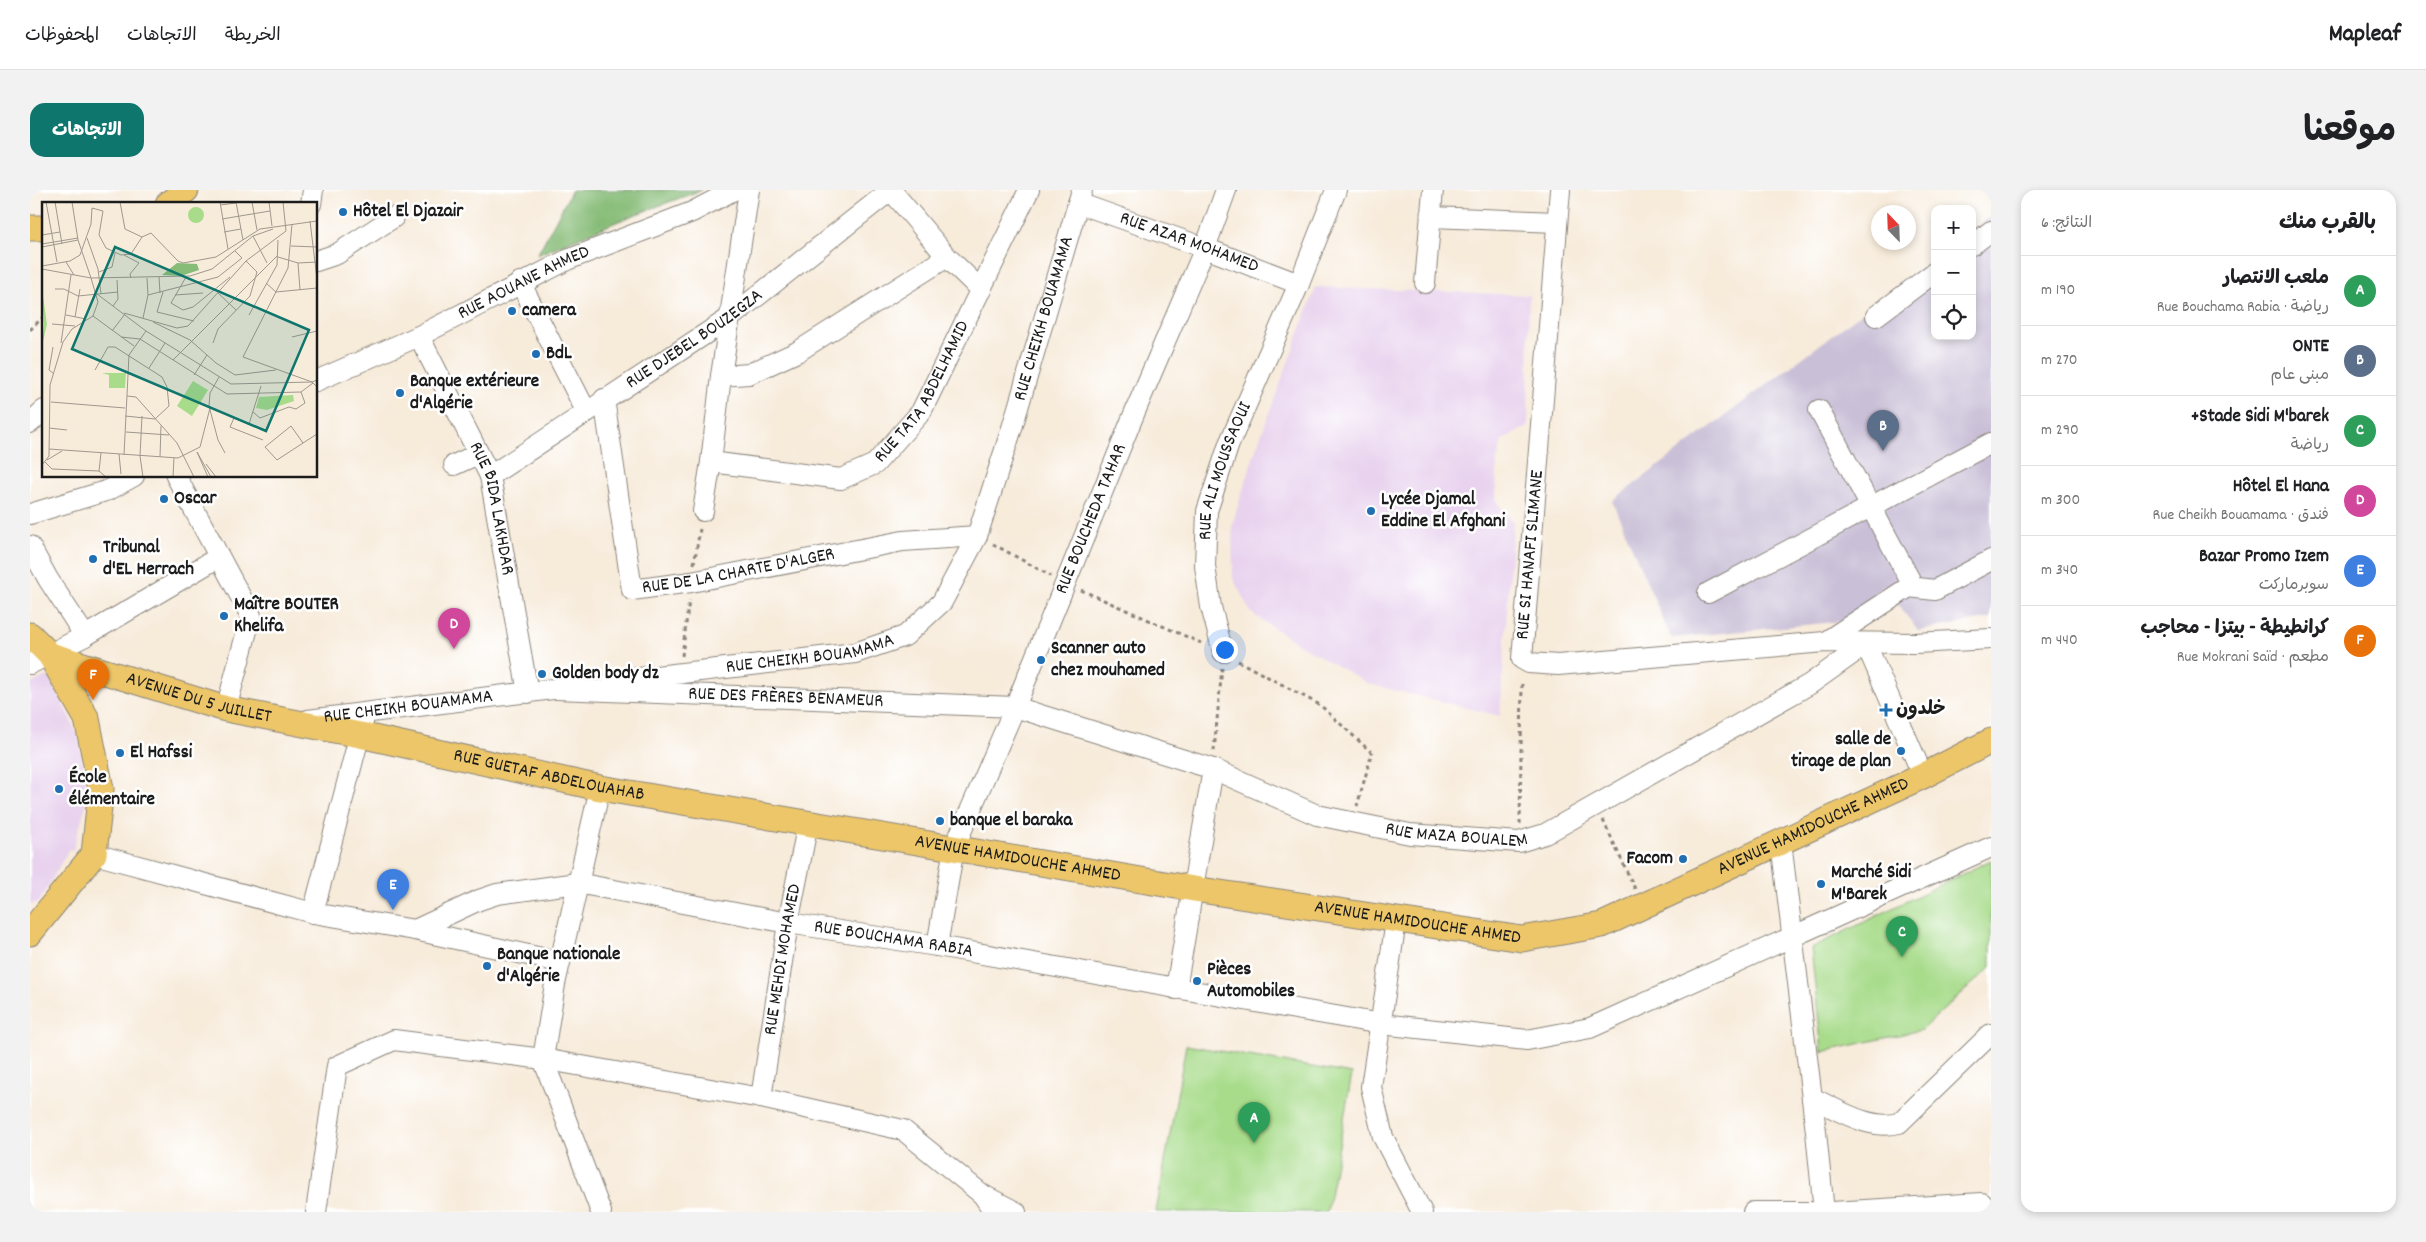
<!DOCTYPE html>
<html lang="ar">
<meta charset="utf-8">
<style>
body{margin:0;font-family:Dekko,"Playpen Sans Arabic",sans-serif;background:#f2f2f2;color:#202124;direction:rtl}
.controls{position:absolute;right:15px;top:15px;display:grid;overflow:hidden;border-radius:10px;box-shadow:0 2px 8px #0003}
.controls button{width:45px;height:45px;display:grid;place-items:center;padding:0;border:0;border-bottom:1px solid #e0e0e0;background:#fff;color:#202124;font:25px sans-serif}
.compass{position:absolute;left:1841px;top:15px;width:45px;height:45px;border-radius:50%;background:#fff;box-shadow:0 2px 8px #0003;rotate:337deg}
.you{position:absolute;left:1194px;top:459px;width:18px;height:18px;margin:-12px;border:4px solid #fff;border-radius:50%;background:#1a73e8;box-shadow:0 0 0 8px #1a73e833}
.badge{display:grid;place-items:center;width:32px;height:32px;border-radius:50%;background:#0f766e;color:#fff;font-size:16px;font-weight:700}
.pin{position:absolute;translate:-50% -41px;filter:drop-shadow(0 1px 2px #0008)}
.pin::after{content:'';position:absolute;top:26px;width:18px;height:15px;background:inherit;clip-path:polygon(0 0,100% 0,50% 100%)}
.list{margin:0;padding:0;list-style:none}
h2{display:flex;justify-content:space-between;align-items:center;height:65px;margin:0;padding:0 20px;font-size:21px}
h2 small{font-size:16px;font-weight:400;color:#757577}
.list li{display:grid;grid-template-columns:32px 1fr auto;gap:15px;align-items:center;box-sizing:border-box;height:70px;padding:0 20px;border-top:1px solid #e0e0e0}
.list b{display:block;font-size:19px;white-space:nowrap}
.list p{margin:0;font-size:16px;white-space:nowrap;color:#757577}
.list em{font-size:16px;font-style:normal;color:#757577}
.icon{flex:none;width:28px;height:28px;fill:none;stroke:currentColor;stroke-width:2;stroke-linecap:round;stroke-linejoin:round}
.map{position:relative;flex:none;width:1961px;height:1022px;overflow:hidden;direction:ltr;border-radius:15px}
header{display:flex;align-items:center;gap:30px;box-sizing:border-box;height:70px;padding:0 25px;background:#fff;border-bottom:1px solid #e0e0e0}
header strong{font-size:24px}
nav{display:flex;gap:28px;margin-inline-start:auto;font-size:18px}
.intro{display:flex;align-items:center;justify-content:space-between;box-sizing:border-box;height:120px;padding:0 30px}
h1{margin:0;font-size:35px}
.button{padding:12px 22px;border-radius:15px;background:#0f766e;color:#fff;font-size:18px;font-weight:700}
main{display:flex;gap:30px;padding:0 30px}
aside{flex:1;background:#fff;border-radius:15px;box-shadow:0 2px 8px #0003}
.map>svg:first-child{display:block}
.built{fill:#e8d2ee}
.industrial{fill:#c9bfd7}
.green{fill:#a8dc8b;stroke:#627c54}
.forest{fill:#86bc77;stroke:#516c4a}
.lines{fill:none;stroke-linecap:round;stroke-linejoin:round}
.minor-casing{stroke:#8a847b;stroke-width:22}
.major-casing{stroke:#8a847b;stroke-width:27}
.path{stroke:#8a847b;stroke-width:3;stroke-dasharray:4 4;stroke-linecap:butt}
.minor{stroke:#fff;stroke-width:20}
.major{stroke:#ecc669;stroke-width:25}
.poi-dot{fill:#1f6fb2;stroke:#fff;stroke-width:2}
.labels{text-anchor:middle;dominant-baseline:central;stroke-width:5;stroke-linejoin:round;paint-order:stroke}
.poi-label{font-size:19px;font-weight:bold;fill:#1c1c1c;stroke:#fff;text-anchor:start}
.street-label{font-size:19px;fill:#1c1c1c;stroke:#fff}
.inset-road{fill:none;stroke:#9f988e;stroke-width:1}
.view{fill:#0f766e;fill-opacity:0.15;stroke:#0f766e;stroke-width:2.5}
.inset-edge{fill:none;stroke:#1c1c1c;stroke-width:2.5}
</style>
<header>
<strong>Mapleaf</strong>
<nav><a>الخريطة</a><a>الاتجاهات</a><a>المحفوظات</a></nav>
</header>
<div class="intro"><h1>موقعنا</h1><a class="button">الاتجاهات</a></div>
<main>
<aside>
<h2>بالقرب منك<small>النتائج: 6</small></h2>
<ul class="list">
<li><span class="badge" style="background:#2e9e5b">A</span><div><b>ملعب الانتصار</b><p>رياضة · Rue Bouchama Rabia</p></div><em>190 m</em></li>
<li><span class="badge" style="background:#5c6f8a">B</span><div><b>ONTE</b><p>مبنى عام</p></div><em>270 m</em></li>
<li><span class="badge" style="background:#2e9e5b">C</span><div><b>Stade Sidi M'barek+</b><p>رياضة</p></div><em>290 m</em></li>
<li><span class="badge" style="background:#d1479c">D</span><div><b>Hôtel El Hana</b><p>فندق · Rue Cheikh Bouamama</p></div><em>300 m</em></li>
<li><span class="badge" style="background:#3f7fe0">E</span><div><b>Bazar Promo Izem</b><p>سوبرماركت</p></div><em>340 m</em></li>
<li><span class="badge" style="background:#e8710a">F</span><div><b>كرانطيطة - بيتزا - محاجب</b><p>مطعم · Rue Mokrani Saïd</p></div><em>440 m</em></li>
</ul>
</aside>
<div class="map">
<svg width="1961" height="1022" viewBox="0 0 1961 1022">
<rect width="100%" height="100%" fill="#fff"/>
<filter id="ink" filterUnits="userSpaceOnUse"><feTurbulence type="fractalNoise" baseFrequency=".02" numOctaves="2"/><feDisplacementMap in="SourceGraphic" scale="10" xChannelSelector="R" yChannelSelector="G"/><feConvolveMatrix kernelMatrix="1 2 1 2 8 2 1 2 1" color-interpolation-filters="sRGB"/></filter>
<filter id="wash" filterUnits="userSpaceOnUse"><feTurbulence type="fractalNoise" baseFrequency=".0096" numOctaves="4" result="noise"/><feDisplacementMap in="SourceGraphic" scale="20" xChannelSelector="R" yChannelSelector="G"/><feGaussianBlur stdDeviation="1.12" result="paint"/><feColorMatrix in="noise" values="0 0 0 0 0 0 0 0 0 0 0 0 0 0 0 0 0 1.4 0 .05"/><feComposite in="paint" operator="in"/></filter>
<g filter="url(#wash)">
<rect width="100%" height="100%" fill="#f7ebda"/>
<!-- built -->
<path class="built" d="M1286,97L1499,105L1498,236L1472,250L1467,270L1466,311L1483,332L1470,526L1339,494L1272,456L1221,423L1203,388L1202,335L1226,259Z
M19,485L48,545L57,599L60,600L43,660L39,659L9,712L0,714V494Z"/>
<!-- industrial -->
<path class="industrial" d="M1961,26V428L1888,441L1853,395L1825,430L1641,448L1582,311L1905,68V146H1942V40Z"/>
<!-- green -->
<path class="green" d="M1961,670V777L1891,840L1792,862L1781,758Z
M1156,855L1322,884L1297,1022H1126Z"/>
<!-- forest -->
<path class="forest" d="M542,0H672L601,26L507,65Z"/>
</g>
<g filter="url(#ink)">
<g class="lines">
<!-- minor casing -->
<g class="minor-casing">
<g id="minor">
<path id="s1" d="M719,0L691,186L681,272L811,289L845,274L891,222L999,0"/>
<path d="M1530,0L1492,469L1499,473L1528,475L1795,452L1885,453L1961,449"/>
<path id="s2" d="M1048,13L1175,58L1269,94"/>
<path d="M281,14L283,0"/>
<path d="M1401,27L1527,32"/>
<path d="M1942,55L1961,41"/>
<path d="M286,71L307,64L364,27"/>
<path d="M490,92L556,221"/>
<path d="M1395,93L1403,0"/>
<path d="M1846,126L1905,82"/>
<path id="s3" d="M389,146L460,286L498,503"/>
<path d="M691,186L719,184L767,162L917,67"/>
<path id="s4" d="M286,191L389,146L537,70L662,22L704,0"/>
<path id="s5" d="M574,209L602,400L661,392L873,351L947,346"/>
<path d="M1789,220L1880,390L1879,397L1795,452"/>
<path d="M0,233L14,220"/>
<path d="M424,275L448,264"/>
<path d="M146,286L221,426L196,519"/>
<path id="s6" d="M460,286L701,127L861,0L917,67L951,100"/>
<path d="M673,321L681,272"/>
<path d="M0,324L79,300L104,286"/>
<path d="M0,356L18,389L55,446"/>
<path d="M1879,397L1905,400L1961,370"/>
<path d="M1678,403L1961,253"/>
<path d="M1836,454L1893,586"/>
<path id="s7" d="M1193,462L1181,417L1175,376L1177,321L1199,254L1269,94L1306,0"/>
<path d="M0,474L55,446L189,367"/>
<path id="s8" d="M583,491L825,463L875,446L912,412L947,346L982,238L1052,0"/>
<path id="s9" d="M527,499L985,517L1183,579L1287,625L1380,644L1489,652L1515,644L1780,494L1836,454"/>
<path id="s10" d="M278,530L539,497"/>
<path d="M570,598L525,794L513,869L571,1022"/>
<path d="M1751,652L1786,942L1794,1022"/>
<path d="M64,664L283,723L385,740L530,772"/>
<path d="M283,723L333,532"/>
<path d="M1366,731L1341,897L1353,947L1392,1022"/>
<path id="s11" d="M385,740L449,710L467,704L547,693L758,733L907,756L1351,834L1497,850L1560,838L1961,657"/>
<path id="s12" d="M907,756L924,658L985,517L1104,224L1175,58L1196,0"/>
<path d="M1146,799L1183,579"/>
<path id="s13" d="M731,908L758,733L778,633"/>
<path d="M1782,908C1809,920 1840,941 1869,933L1961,844"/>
<path d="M953,1005L986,1022"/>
<path d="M286,1022L307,876L364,850L513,869L731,908L873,940L953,1005L964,1022"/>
<path d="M1723,1022H1781"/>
<path d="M1802,1022L1952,1013"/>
</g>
</g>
<!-- major casing -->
<g class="major-casing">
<g id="major">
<path d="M138,14L156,0"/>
<path d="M0,38H14"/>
<path d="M0,445L20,465L57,529L71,599L64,664L0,743"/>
<path id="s14" d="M20,465L196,519L330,545L570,598L1164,699L1492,749L1572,735L1893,586L1961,551"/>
</g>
</g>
<!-- path -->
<path class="path" d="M0,140L14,126
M963,354L1021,386
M664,374L670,339
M1051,400L1171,453
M652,466L659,410
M1208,471L1290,515L1342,563L1327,616
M1184,561L1192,478
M1573,630L1605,699
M1490,634L1492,490"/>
<!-- minor -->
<use href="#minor" class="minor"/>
<!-- major -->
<use href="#major" class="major"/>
</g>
</g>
<!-- markers -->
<g class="poi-dot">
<circle cx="313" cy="22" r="5"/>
<circle cx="482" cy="121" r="5"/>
<circle cx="506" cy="164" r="5"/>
<circle cx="370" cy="203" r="5"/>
<circle cx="134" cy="309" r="5"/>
<circle cx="1341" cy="321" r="5"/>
<circle cx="63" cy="369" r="5"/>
<circle cx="194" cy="426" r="5"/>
<circle cx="1011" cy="470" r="5"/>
<circle cx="512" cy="484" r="5"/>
<path d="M1853.5 512.5h5v5h5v5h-5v5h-5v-5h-5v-5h5z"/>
<circle cx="1871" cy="561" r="5"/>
<circle cx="90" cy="563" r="5"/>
<circle cx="29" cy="599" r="5"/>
<circle cx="910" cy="631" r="5"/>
<circle cx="1653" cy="669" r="5"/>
<circle cx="1791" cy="694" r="5"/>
<circle cx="457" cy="776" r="5"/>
<circle cx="1167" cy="791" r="5"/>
</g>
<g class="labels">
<!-- poi labels -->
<g class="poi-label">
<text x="323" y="22">Hôtel El Djazair</text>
<text x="492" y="121">camera</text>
<text x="516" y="164">BdL</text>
<text x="380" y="192">Banque extérieure<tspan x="380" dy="22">d'Algérie</tspan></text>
<text x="144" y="309">Oscar</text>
<text x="1351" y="310">Lycée Djamal<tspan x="1351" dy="22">Eddine El Afghani</tspan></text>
<text x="73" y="358">Tribunal<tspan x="73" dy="22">d'EL Herrach</tspan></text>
<text x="204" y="415">Maître BOUTER<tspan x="204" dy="22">Khelifa</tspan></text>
<text x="1021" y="459">Scanner auto<tspan x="1021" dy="22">chez mouhamed</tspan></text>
<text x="522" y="484">Golden body dz</text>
<text x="1866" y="520">خلدون</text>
<text x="1861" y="550" text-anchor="end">salle de<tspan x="1861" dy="22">tirage de plan</tspan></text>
<text x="100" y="563">El Hafssi</text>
<text x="39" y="588">École<tspan x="39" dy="22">élémentaire</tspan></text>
<text x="920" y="631">banque el baraka</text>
<text x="1643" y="669" text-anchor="end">Facom</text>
<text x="1801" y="683">Marché Sidi<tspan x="1801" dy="22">M'Barek</tspan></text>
<text x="467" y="765">Banque nationale<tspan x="467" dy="22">d'Algérie</tspan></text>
<text x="1177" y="780">Pièces<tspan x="1177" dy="22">Automobiles</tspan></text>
</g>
<!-- street labels -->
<g class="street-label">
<text stroke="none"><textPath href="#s2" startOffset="118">RUE AZAR MOHAMED</textPath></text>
<text stroke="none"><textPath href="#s4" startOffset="230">RUE AOUANE AHMED</textPath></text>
<text stroke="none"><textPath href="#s8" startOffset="649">RUE CHEIKH BOUAMAMA</textPath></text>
<text stroke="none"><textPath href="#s6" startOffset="246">RUE DJEBEL BOUZEGZA</textPath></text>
<text stroke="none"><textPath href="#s1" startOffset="530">RUE TATA ABDELHAMID</textPath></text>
<text stroke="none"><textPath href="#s7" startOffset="186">RUE ALI MOUSSAOUI</textPath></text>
<text stroke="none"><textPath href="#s3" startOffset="189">RUE BIDA LAKHDAR</textPath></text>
<text stroke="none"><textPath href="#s12" startOffset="456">RUE BOUCHEDA TAHAR</textPath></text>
<text transform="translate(1501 365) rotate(-85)">RUE SI HANAFI SLIMANE</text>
<text stroke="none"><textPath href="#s5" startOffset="301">RUE DE LA CHARTE D'ALGER</textPath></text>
<text stroke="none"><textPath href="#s8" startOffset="199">RUE CHEIKH BOUAMAMA</textPath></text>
<text stroke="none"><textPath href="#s14" startOffset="155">AVENUE DU 5 JUILLET</textPath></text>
<text stroke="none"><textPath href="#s9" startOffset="229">RUE DES FRÈRES BENAMEUR</textPath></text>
<text stroke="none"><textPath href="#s10" startOffset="101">RUE CHEIKH BOUAMAMA</textPath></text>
<text stroke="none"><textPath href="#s14" startOffset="514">RUE GUETAF ABDELOUAHAB</textPath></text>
<text stroke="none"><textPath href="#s14" startOffset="1815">AVENUE HAMIDOUCHE AHMED</textPath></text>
<text stroke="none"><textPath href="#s9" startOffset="921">RUE MAZA BOUALEM</textPath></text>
<text stroke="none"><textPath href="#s14" startOffset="990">AVENUE HAMIDOUCHE AHMED</textPath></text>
<text stroke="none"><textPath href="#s14" startOffset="1395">AVENUE HAMIDOUCHE AHMED</textPath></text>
<text stroke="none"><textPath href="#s11" startOffset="492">RUE BOUCHAMA RABIA</textPath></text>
<text stroke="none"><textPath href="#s13" startOffset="140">RUE MEHDI MOHAMED</textPath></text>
</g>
</g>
<!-- overview -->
<g transform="translate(12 12)">
<rect width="275" height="275" fill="#f7ebda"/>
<path d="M146 13a8 8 0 1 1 16 0a8 8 0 1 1-16 0ZM0,87L5,122L0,144L2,123ZM60,171H84L83,186H67V173ZM151,179L166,188L150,214L135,204ZM251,193L252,199L225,208L214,206L217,195Z" fill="#a8dc8b"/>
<path d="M135,61L155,62L157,68L139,74L120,73Z" fill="#86bc77"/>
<path class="inset-road" d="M4,0L15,60M13,0L20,42M30,0L36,38L49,76L148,74L170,67L211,34L231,27M78,0L83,27L100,35M178,0L186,47M194,0L201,38M210,0L215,28M227,0L230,24M178,3L194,1M50,6L61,9L57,33L64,46L79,53L89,52L100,35L109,31L136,59L141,61L174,55L218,27L275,19M180,17L228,9M268,19L275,77M250,22L246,66L201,155L270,180L275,178M182,30L199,27M0,33L18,30M211,34L225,61M45,36L56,67L59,92M0,42L36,36M249,44L275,45M0,45L36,38M82,53L97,61L88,72L89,76M236,55L256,61L275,60M24,60L32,73M256,61L258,88M0,64L28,59L38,53L49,22L50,6M0,67L49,76L56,100L51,114L30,127L21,140L8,183L7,254L0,263M57,70L70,65L73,51M117,75L118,91M144,75L129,101L141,108L151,105L188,75M224,81L234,90L275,86M13,87H22L36,94L76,90M121,90L115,110L152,119M176,91L194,108M55,92L104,129L189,182L270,180L275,185M106,93L176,75L200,56L193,49M133,93L161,91M71,104L76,97L75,78M82,111L135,126L146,124L204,59L244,29L241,0M24,113L44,117M207,113L235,63L236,38M51,114L92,144M33,115L38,87M101,116L106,93L105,76M111,120L148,138L174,161L193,173L234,168M10,122L33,124M70,129L83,112M79,135L98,137L185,192L259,190L263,201L254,207L247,205L218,216L211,210M250,135L275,129M19,141L29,73M171,141L176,127L208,94L215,70L204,59M11,145L7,168L11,171M131,158L235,54M107,166L123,141M53,168L66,145H73L120,175L125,185L127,204L113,217L83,214M152,173L165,153M177,175L168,191L167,204L176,238L183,251M259,190L271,181M85,194L94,195L135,241L152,275M9,200L83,206M100,214L98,254L101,275M207,222L219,184M7,226L25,228M84,230L127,233M221,238L188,225L192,216L223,228M261,241L249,224L223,245L235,258L261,241L275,232M7,247L136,256L158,245L168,206M155,250L169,275M155,250L166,275M59,251L57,269L64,275M77,252L79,272M82,253L87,153L104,129M118,255L119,224M5,258L20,249M3,260L10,267L57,269M164,262L174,275M131,275L132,256"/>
<path class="view" d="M73,45L267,128L224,229L30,147Z"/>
<rect width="275" height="275" class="inset-edge"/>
</g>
</svg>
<div class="controls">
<button>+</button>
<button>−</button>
<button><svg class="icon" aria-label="locate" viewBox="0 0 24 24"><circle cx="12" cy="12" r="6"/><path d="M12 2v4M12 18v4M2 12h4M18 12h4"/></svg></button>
</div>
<svg class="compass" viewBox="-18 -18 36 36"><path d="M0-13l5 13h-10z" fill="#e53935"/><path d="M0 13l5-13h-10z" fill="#757577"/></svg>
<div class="you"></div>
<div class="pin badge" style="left:1224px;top:953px;background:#2e9e5b">A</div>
<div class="pin badge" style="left:1853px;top:261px;background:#5c6f8a">B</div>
<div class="pin badge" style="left:1872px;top:767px;background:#2e9e5b">C</div>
<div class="pin badge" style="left:424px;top:459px;background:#d1479c">D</div>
<div class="pin badge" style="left:363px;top:720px;background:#3f7fe0">E</div>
<div class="pin badge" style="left:63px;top:510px;background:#e8710a">F</div>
</div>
</main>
